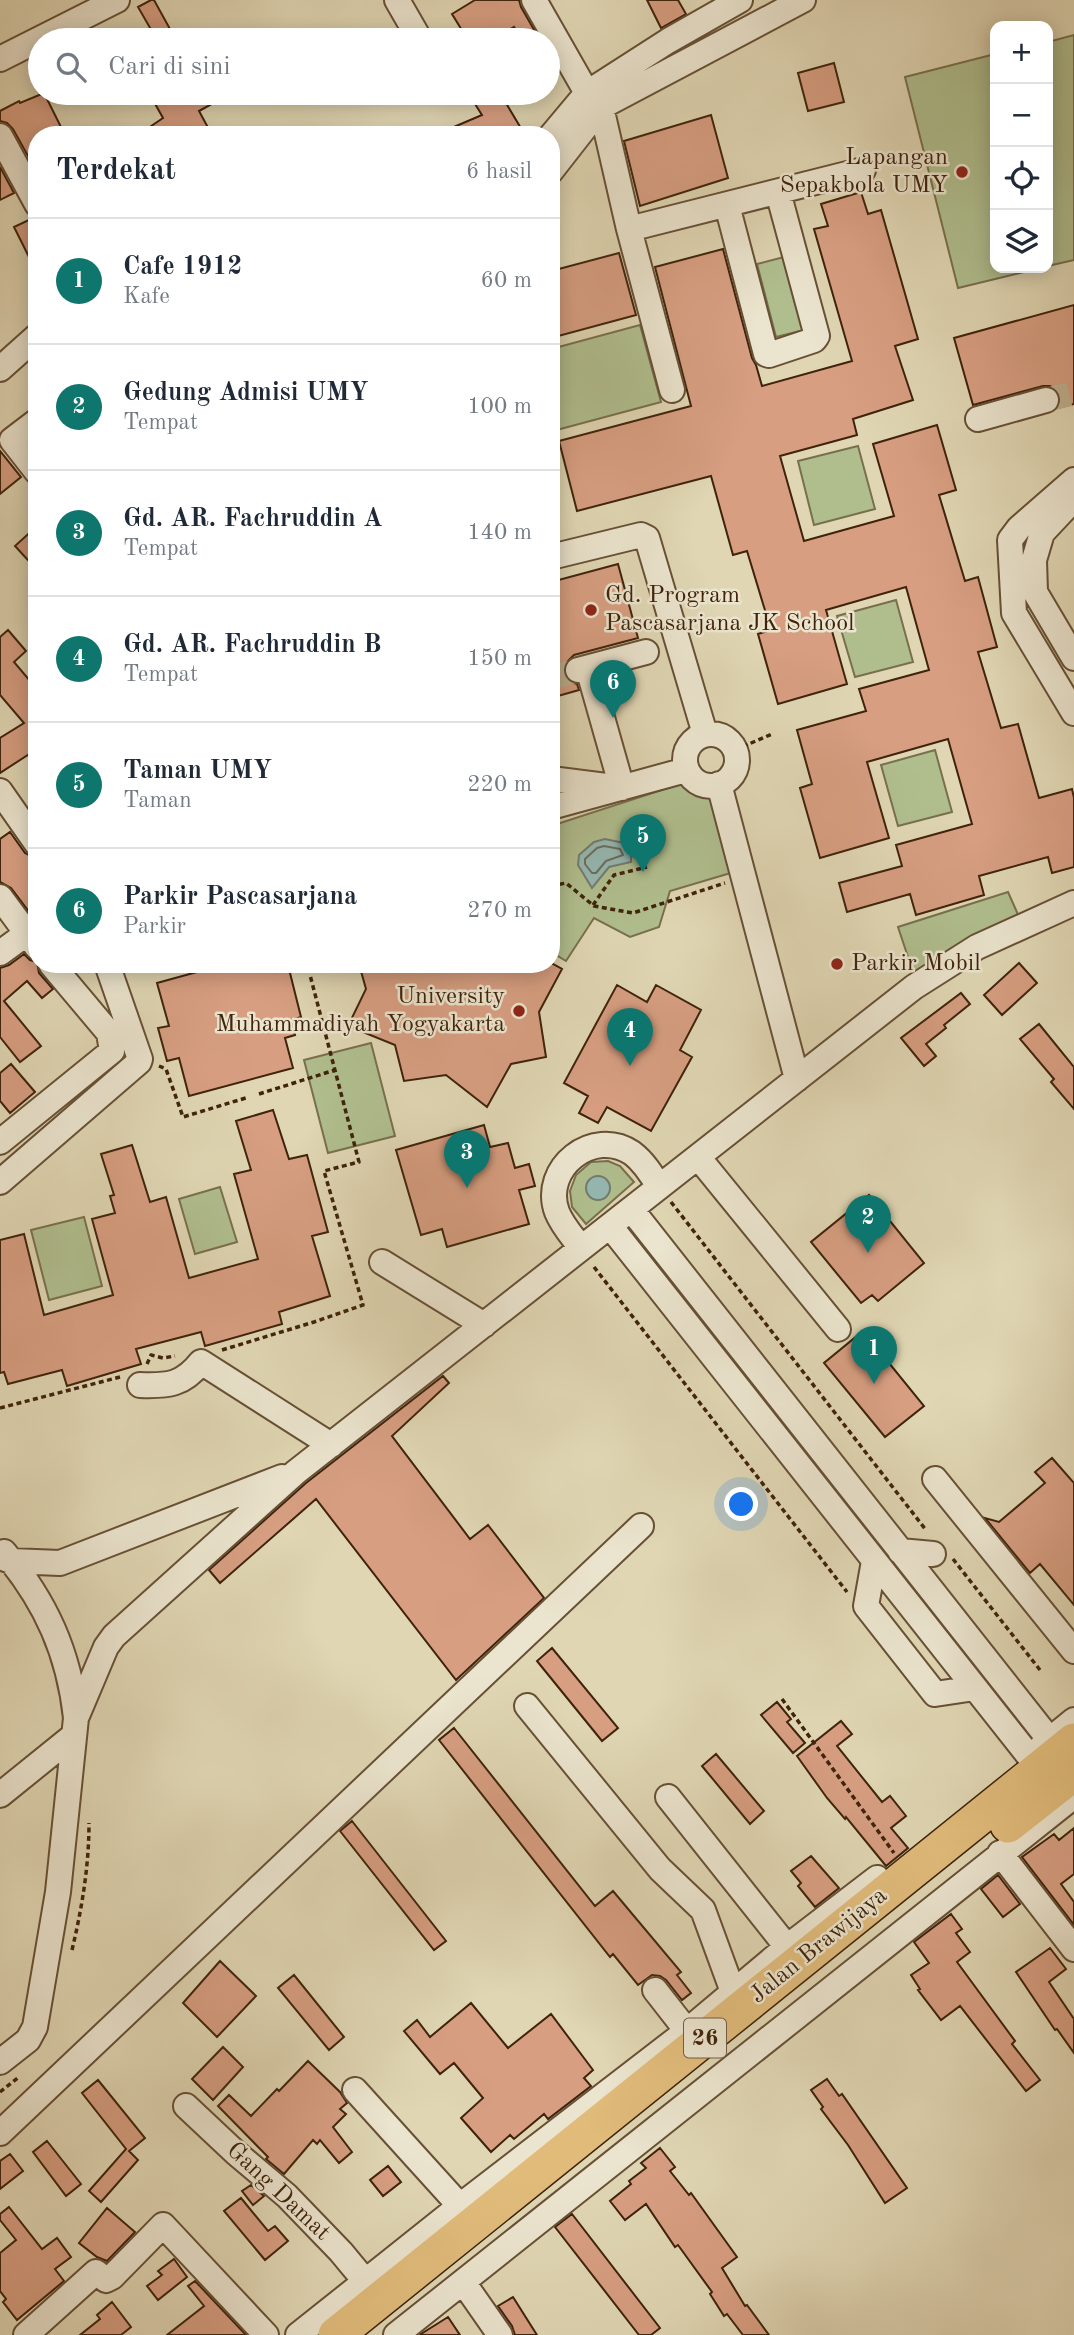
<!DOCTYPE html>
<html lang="id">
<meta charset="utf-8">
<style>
body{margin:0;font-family:"Old Standard TT",serif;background:#f6f6f7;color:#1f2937}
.controls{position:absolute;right:21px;top:21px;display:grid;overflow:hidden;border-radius:14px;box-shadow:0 4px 18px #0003}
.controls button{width:63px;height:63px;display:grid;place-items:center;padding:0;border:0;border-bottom:2px solid #e0e1e3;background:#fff;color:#1f2937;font:35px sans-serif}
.you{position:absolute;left:742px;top:1505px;width:24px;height:24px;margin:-18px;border:5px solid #fff;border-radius:50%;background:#1a73e8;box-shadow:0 0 0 10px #1a73e833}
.badge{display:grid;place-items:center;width:46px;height:46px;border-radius:50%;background:#0f766e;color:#fff;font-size:23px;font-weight:700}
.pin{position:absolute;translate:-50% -58px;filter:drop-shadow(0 2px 4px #0008)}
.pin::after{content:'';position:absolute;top:37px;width:24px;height:21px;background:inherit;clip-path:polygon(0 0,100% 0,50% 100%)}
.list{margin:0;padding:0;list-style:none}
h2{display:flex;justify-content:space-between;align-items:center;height:91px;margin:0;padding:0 28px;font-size:30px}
h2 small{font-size:23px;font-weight:400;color:#747a83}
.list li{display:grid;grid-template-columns:46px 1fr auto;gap:21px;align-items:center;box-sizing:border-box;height:126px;padding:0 28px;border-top:2px solid #e0e1e3}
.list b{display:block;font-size:26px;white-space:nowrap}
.list p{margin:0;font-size:23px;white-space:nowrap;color:#747a83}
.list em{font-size:23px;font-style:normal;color:#747a83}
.icon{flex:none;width:38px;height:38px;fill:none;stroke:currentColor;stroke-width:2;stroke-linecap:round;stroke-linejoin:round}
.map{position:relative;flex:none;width:1074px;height:2335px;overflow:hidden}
.search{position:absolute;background:#fff;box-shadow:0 4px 18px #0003;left:28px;top:28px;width:532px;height:77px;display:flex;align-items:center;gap:18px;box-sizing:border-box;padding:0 24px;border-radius:38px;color:#747a83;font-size:26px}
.panel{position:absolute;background:#fff;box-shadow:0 4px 18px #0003;left:28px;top:126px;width:532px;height:847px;border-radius:28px}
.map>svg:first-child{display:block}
.green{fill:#b0be8e;stroke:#78704c;stroke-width:2}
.water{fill:#95b8b3;stroke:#737c70;stroke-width:2}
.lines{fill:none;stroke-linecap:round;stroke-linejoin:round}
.shore{stroke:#6a6e5f;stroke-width:2}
.building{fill:#d79e81;stroke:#3f230b;stroke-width:2}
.minor-tunnel{stroke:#c0b291;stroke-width:24;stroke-dasharray:24 12;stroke-linecap:butt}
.minor-casing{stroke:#675035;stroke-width:28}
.highway-casing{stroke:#3f230b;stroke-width:38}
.path{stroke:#3f230b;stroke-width:3.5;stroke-dasharray:5 3.5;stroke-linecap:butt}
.minor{stroke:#ebe4ce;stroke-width:24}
.highway{stroke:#e0bb7a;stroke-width:35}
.poi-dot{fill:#8f2418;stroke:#ebe4ce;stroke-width:2.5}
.labels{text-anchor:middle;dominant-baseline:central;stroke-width:5;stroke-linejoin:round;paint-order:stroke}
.shield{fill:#ebe4ce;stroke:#735d46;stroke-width:2}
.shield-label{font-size:23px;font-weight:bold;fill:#3f230b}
.poi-label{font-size:24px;fill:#3f230b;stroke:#ebe4ce;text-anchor:end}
.street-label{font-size:24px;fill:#3f230b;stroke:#ebe4ce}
</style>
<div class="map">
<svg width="1074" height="2335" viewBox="0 0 1074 2335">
<rect width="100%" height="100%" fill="#e0d6b3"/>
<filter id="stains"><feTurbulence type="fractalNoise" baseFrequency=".00286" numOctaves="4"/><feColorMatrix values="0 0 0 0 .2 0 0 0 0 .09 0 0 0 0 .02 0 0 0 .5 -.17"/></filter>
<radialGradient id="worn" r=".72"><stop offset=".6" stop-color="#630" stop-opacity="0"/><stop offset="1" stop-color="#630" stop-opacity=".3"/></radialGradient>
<!-- green -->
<path class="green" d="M1074,35V260L1048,266V42Z
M995,54V268H1041L958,288L905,77Z
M784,257L804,330L776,337L757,264Z
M640,325L661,402L553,431L551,423V349Z
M858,446L875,509L814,525L798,461Z
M896,600L913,662L855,677L837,616Z
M935,750L952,812L898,826L881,765Z
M683,783L719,804L734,872L670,891L659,927L630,937L594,918L566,961L551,952V826Z
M1008,892L1020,919L914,975L898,927Z
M371,1043L395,1136L328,1153L304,1060Z
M608,1161L620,1166L634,1182L586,1224L572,1207L570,1191L576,1175L591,1162Z
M220,1187L237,1242L195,1254L179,1199Z
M84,1217L102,1286L49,1300L31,1230Z
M655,1262H657L711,1329L709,1333L654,1264Z"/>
<!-- water -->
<path class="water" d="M605,839L624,843L631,849V862L609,867L592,888L578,865L579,855L594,842Z
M586 1188a12 12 0 1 1 24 0a12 12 0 1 1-24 0Z"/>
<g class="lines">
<!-- shore -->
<path class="shore" d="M604,846L620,849L623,855L606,861L596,873H592L585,864V859L597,848Z"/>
</g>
<!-- building -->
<path class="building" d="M151,0H154L176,40H157L138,7Z
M475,0H519L521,7L540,40H522L514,27L493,40H468L452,14Z
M647,0H678L686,14L661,28Z
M834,63L844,102L808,111L798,73Z
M44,93L61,127L46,135H37V172L13,129L7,123L0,121V111L19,101L20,103Z
M149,93H205L212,104L199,111L212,135H138L163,118Z
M468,93H500L525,135H435L482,115Z
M711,115L728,178L640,206L624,141Z
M0,167L14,193L0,200Z
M861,192L868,214L881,210L918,339L895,346L913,400L853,419L857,435L780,456L804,541L894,516L873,444L937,425L956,490L939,495L965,581L978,577L997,647L978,652L1001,728L1018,724L1039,798L1072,789L1074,798V867L1052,873L1048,857L979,876L984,895L916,915L910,894L847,912L839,883L902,866L896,845L972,824L948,739L867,762L889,838L820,858L800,788L812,784L797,730L866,711L859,689L929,670L906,587L826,610L847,684L778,704L758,634L771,630L747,551L733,555L711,476L577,511L559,441L691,406L655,267L723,249L752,358L756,365L762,386L852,361L814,229L828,226L821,204Z
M33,218L37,219V273L14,227Z
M619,253L636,315L551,338V271Z
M1074,305V404L1058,408L1060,397L1057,390L1050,386H1043L973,405L954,338Z
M0,451L21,477L0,494Z
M37,526V570L15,546Z
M618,564L638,638L574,655L564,665V673L568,681L577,684L579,690L551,698V582Z
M8,630L26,651L14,662L37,689V749L0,773V738L24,723L0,695V637Z
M10,832L25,853L37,859V911L30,913L11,888L0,882V839Z
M24,954L30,960L37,962L39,973L53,989L42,998L27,981L4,1001L41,1046L20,1062L0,1037V968L9,965Z
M1019,963L1037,983L1002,1015L984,995Z
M226,964H274L276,972L289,969L301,1017L291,1020L295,1035L285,1038L293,1068L189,1096L179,1058L167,1061L158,1028L169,1026L157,983Z
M359,964H553L562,969L539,1012L546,1057L511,1064L487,1107L446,1075L404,1081L395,1045L348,1026L366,989Z
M617,985L647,1002L656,985L701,1010L680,1050L692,1057L651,1131L607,1107L598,1123L579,1113L588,1096L564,1083Z
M961,993L970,1004L944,1025L946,1028L926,1044L936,1056L924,1066L901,1038Z
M1039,1024L1074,1067V1109L1051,1082L1054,1079L1020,1039Z
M11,1064L35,1092L10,1113L0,1101V1073Z
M273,1110L289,1159L307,1155L328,1232L312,1236L330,1296L279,1312L282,1324L205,1346L201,1332L136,1349L141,1364L67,1386L62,1370L8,1384L4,1372L0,1373V1240L24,1234L44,1315L113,1295L92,1219L115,1213L110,1196L114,1195L101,1154L132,1145L150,1202L166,1197L189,1278L258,1259L234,1174L251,1170L236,1121Z
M484,1125L490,1147L508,1143L515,1168L529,1164L535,1186L519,1190L529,1224L447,1247L442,1229L421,1235L396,1150Z
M869,1195L924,1263L878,1301L872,1295L861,1303L811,1242Z
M863,1331L924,1406L885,1437L824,1363Z
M443,1376L449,1383L392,1436L470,1539L488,1525L544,1598L456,1680L316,1499L220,1583L209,1570L306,1483Z
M1052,1458L1074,1483V1605L1040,1564L1030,1573L985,1518L999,1522L1045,1483L1035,1472Z
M552,1648L618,1728L602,1741L537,1661Z
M777,1702L791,1719L787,1722L805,1743L793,1753L761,1715Z
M841,1721L852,1734L837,1746L882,1802L890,1796L906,1816L891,1828L908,1848L886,1866L846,1817L845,1819L827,1798L797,1756Z
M454,1728L595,1906L613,1891L681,1972L677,1975L691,1993L682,2000L666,1980L660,1976L652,1975L638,1985L613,1954L610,1957L439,1740Z
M716,1754L764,1811L750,1824L702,1766Z
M352,1821L446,1941L434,1950L340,1831Z
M1074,1828V1874L1061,1884L1074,1902V1925L1022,1857L1054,1834L1059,1840Z
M811,1856L839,1888L815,1907L798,1886L801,1883L791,1871Z
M998,1875L1020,1904L1003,1917L981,1889Z
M951,1914L962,1929L956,1933L970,1952L957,1962L1015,2041L1012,2044L1040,2080L1026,2091L960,2006L941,2020L918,1990L920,1989L911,1975L929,1963L914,1942Z
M1050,1948L1066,1969L1049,1982L1074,2019V2053L1057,2029L1055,2030L1016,1972Z
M220,1961L256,1996L217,2037L183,2003Z
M294,1975L344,2037L329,2050L278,1988Z
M471,2003L508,2048L551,2014L593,2070L584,2078L591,2086L548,2119L544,2114L514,2139L510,2135L491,2152L461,2118L483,2098L454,2063L440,2074L404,2031L417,2020L430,2037Z
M223,2047L243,2067L213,2100L192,2079Z
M308,2061L340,2092L347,2103L340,2109L346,2114L333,2127L352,2152L339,2163L320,2140L317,2144L313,2140L284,2174L266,2159L268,2157L218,2106L229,2095L251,2116L277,2089L279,2091Z
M827,2079L839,2096L842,2094L907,2188L885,2203L848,2145L821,2109L823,2107L811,2090Z
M98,2080L145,2138L129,2151L138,2160L101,2202L89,2191L126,2149L82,2093Z
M47,2141L81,2184L66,2196L33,2152Z
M660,2148L675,2167L670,2171L689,2195L691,2193L737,2257L722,2268L745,2306L747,2305L769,2335H743L727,2314L724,2316L710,2294L712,2292L678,2245L675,2247L646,2204L625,2220L610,2201L631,2184L629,2181L646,2168L641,2163Z
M10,2154L23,2171L0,2189V2161Z
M388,2166L401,2182L383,2196L370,2180Z
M251,2185L264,2196L253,2205L242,2191Z
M241,2198L268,2231L275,2226L288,2241L265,2260L224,2211Z
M9,2207L42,2249L57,2238L71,2257L55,2269L64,2281L17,2320L3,2302L6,2299L0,2291V2253L16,2240L0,2220V2214Z
M107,2208L135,2232L107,2261L97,2257L79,2243Z
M572,2214L660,2328L651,2335H639L555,2227Z
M174,2259L187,2277L158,2300L147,2286L162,2275L158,2271Z
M195,2281L246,2335H167L204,2306L188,2286Z
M513,2297L537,2335H515L512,2326L498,2306Z
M112,2302L131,2327L121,2335H80L100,2319L97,2315Z
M448,2317L460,2335H420L421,2334Z"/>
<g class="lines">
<!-- minor-tunnel -->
<path class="minor-tunnel" d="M1046,400L1074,393
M551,678L578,670"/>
<!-- minor casing -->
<g class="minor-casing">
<path id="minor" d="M397,0L420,40
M534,0L587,93
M0,59L117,0
M601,107L629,229L672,390
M0,136L37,204
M551,136L587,93L668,41L740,0
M551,171L601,107L803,0
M727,205L766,354L769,355L814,340L817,336L778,192
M629,229L863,170
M0,369L37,336
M978,419L1046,400
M37,421L12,440L37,472
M1074,480L1019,528L1010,540L1014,613L1074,713
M1072,501L1042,533L1034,560L1035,592L1074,658
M551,557L641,535L647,538L705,734
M578,670L646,652
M685 760a26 26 0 1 1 52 0a26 26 0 1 1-52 0Z
M551,779L622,788L588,668
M719,784L797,1079
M0,791L37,844
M551,807L686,770
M0,897L37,947
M0,953L37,926
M0,1142L112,1051L109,1033L51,964
M698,1157L838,1329
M0,1182L139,1062L140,1059L107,964
M631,1209L1049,1739
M610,1226L1029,1756
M581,1248C573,1237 562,1225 557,1212C541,1168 593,1127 632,1153C644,1162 652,1175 659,1187
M382,1262L484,1325
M140,1385C168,1386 183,1385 201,1362L331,1445
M935,1479L1074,1651
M900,1551L933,1554
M4,1552C46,1602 69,1653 76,1718
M0,1557L11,1561L60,1563L282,1477
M874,1561L866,1606L935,1694L975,1688
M527,1706L660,1869L703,1910L733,1992
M1042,1746L1074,1720
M0,1795L73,1736
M668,1797L787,1947
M1000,1853L1074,1949
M655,1990L687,2031
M0,2062L28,2040L35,2027L58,1892L76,1718L106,1647L114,1636L296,1472L914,987L977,947L1074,903
M355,2090L460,2206
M186,2106L236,2153L287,2196L341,2252L365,2281
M0,2133L641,1526
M463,2282L500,2335
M26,2335L96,2272L106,2280L112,2277L163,2225L266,2335
M298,2335L460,2206L687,2031L787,1947L877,1878
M396,2335L1074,1796"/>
</g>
<!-- highway casing -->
<g class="highway-casing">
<path id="highway" d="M1008,1825L1074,1773
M336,2335L1074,1741"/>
</g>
<!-- path -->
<path class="path" d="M735,750L772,734
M551,886L566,883L594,906L633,913L725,883
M593,905L614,875L647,867
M159,1066L166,1069L183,1117L249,1097
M259,1094L335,1070
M671,1202L926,1530
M594,1267L847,1592
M222,1350L314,1322L363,1305L324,1171L359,1162L310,975
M147,1364L151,1355L163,1358L175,1356
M0,1408L120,1377
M953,1559L1040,1670
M782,1699L894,1853
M72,1950C82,1908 89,1866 89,1823
M0,2092L19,2077"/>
<!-- minor -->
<use href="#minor" class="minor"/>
<!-- highway -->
<use href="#highway" class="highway"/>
</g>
<!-- markers -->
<g class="poi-dot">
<circle cx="962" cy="172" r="7"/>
<circle cx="591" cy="610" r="7"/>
<circle cx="837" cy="964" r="7"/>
<circle cx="519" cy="1011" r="7"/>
</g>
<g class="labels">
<!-- shield labels -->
<rect class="shield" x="684" y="2018.5" width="42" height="39" rx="5"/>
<g class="shield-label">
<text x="705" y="2038">26</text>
</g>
<!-- poi labels -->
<g class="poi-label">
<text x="948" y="158">Lapangan<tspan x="948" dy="28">Sepakbola UMY</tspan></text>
<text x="605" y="596" text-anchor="start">Gd. Program<tspan x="605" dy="28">Pascasarjana JK School</tspan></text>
<text x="851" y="964" text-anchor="start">Parkir Mobil</text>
<text x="505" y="997">University<tspan x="505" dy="28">Muhammadiyah Yogyakarta</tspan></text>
</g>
<!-- street labels -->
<g class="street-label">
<text transform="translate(819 1946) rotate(-39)">Jalan Brawijaya</text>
<text transform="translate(278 2192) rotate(43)">Gang Damat</text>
</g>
</g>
<rect width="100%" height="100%" filter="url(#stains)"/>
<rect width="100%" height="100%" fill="url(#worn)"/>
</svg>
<div class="controls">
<button>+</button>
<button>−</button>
<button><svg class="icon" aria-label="locate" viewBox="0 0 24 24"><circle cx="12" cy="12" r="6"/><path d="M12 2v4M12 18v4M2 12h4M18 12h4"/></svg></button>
<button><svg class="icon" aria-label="layers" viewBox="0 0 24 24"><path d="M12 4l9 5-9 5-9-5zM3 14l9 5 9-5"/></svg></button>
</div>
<div class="you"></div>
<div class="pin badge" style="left:874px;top:1384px">1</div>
<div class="pin badge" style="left:868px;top:1253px">2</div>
<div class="pin badge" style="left:467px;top:1188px">3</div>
<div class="pin badge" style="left:630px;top:1066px">4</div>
<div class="pin badge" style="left:643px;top:872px">5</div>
<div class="pin badge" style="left:613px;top:718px">6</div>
<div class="search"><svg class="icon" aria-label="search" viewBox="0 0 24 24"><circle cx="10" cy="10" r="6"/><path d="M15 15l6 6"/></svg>Cari di sini</div>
<section class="panel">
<h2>Terdekat<small>6 hasil</small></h2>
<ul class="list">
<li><span class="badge">1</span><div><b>Cafe 1912</b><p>Kafe</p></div><em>60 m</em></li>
<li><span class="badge">2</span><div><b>Gedung Admisi UMY</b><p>Tempat</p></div><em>100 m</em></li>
<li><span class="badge">3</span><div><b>Gd. AR. Fachruddin A</b><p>Tempat</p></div><em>140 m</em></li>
<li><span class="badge">4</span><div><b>Gd. AR. Fachruddin B</b><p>Tempat</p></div><em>150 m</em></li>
<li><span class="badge">5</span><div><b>Taman UMY</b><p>Taman</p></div><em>220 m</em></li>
<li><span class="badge">6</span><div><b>Parkir Pascasarjana</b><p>Parkir</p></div><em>270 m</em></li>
</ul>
</section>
</div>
